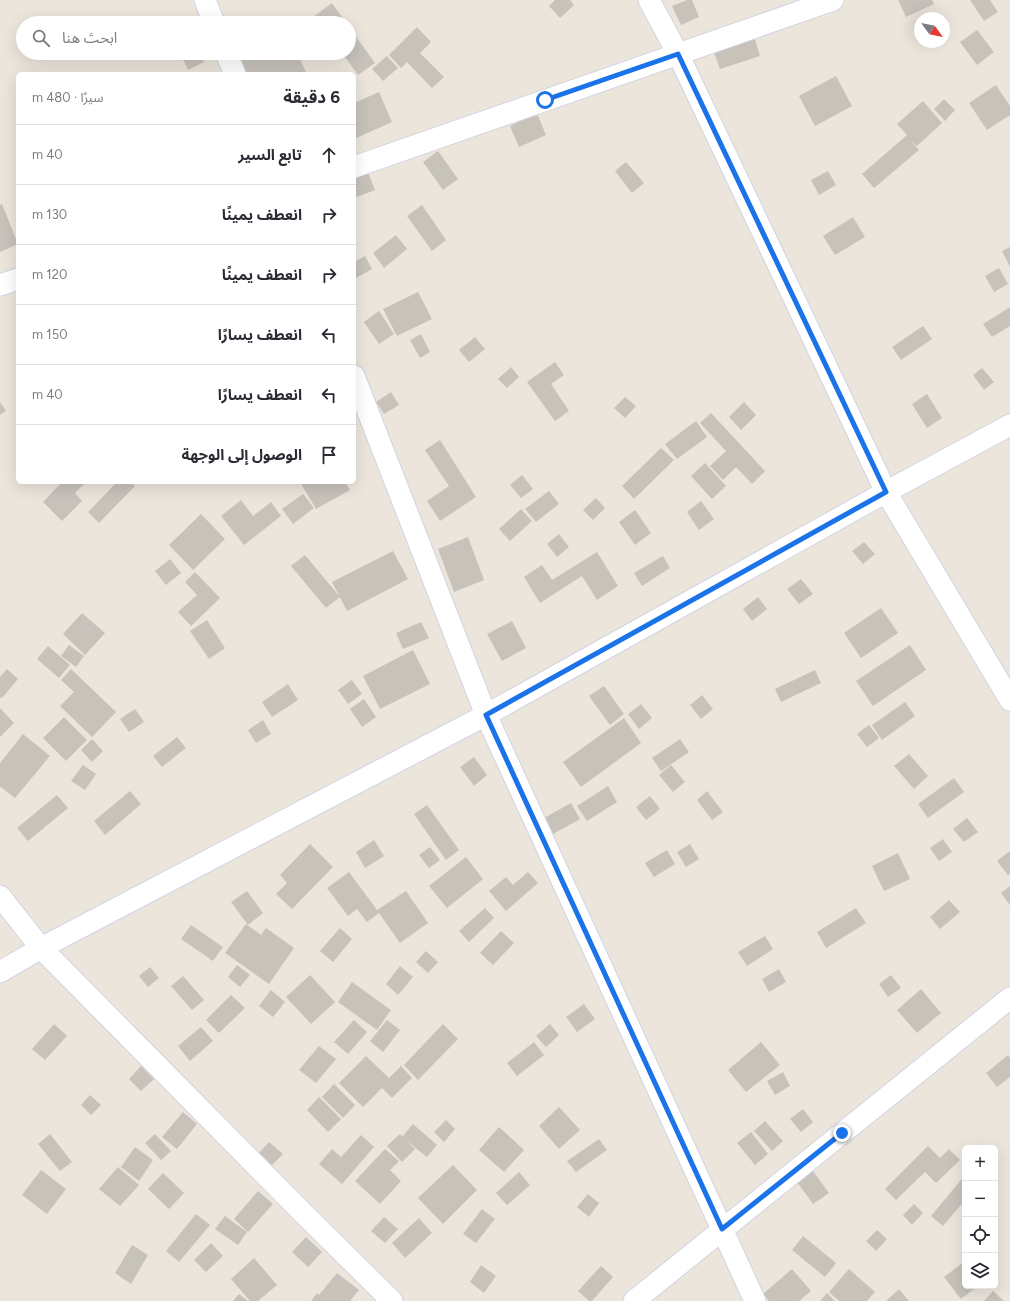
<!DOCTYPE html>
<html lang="ar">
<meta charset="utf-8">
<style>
body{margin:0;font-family:Figtree,"Noto Sans Arabic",sans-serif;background:#f7f7f7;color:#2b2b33;direction:rtl}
.controls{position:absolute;right:12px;bottom:12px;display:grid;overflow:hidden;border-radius:6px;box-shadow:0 4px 16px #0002}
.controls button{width:36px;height:36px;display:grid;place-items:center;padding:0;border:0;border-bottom:1px solid #e1e1e2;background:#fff;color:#2b2b33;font:20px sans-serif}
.compass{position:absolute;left:914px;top:12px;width:36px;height:36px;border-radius:50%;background:#fff;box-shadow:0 4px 16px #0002;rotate:123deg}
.stop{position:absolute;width:12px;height:12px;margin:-9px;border:3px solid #1a73e8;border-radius:50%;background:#fff}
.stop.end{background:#1a73e8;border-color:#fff;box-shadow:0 1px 4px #0008}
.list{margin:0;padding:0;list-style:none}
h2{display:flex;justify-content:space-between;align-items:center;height:52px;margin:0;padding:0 16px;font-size:17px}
h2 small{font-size:13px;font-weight:400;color:#7c7c81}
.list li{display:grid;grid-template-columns:26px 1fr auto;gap:12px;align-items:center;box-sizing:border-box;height:60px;padding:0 16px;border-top:1px solid #e1e1e2}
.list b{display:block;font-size:15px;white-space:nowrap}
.list em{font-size:13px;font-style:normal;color:#7c7c81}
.icon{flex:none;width:22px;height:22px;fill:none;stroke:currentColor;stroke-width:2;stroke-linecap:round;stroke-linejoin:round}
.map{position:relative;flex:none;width:1010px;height:1301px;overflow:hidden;direction:ltr}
.search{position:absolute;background:#fff;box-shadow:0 4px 16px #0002;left:16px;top:16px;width:340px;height:44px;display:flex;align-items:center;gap:10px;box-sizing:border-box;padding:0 14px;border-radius:22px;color:#7c7c81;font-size:15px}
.panel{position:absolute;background:#fff;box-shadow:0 4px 16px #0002;left:16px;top:72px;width:340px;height:412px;border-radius:6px;direction:rtl}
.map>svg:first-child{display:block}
.building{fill:#c7c3bb}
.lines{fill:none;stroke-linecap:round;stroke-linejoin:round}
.minor-casing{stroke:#d1d4e2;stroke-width:23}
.minor{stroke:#fff;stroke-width:21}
.route{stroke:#1a73e8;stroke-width:5}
</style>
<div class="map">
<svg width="1010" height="1301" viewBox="0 0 1010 1301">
<rect width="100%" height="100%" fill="#ebe5dc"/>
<!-- building -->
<path class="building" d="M555,0H570L574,5L560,18L549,6Z
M687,0H692L699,17L681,25L672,6Z
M898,0H932L934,4L906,17Z
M970,0H990L998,12L984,21Z
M332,3L346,23H305Z
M349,27L375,63L358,75L342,53H349Z
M417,27L431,42L420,53L444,77L432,88L407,62L401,68L389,55Z
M977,30L994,52L977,65L960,42Z
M754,36L760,56L720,69L713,50Z
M180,53H200L204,62L188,70Z
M241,53H297L307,74H247L238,54Z
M387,56L398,68L383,81L372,69Z
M836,76L852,106L815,126L799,96Z
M996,85L1010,106V115L987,130L969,103Z
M379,92L392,122L354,139V103Z
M944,99L955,110L945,121L934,109Z
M923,101L942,123L917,146L911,141L919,150L874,188L862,174L907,135L897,124Z
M537,113L546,135L519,147L510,126Z
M438,151L458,179L443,190L423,162Z
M626,162L644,183L632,193L615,171Z
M828,171L836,185L819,195L811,180Z
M368,172L375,190L354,198V178Z
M2,204L18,244L0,252V205Z
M422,205L446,240L432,251L407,216Z
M853,217L865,237L835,255L823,236Z
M396,235L407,249L384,268L373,253Z
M1010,247V267L1002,251Z
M365,256L372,269L356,278L354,274V262Z
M999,268L1008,284L994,292L985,276Z
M418,292L432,319L397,336L383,309Z
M1010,307V326L992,337L983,324Z
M379,311L394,334L379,344L364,322Z
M923,326L932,339L901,360L892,347Z
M421,334L430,352L420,358L410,340Z
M475,337L485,349L469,362L459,350Z
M555,362L564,375L551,384L569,411L555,421L527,382Z
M511,367L519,377L507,388L498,379Z
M982,368L994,382L984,390L973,375Z
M391,392L399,405L384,414L376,402Z
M927,394L942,418L927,428L912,404Z
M625,397L636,406L625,418L614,408Z
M0,402L6,411L0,415Z
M744,402L756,415L741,430L729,417Z
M711,413L765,471L752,484L736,467L723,480L710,466L726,451L700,423Z
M696,421L707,437L677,459L665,444Z
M440,440L476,497L440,521L427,501L449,486L425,450Z
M661,448L674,460L634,499L622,486Z
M705,463L726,486L712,499L691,476Z
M522,475L533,489L521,498L510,485Z
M62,482H86L75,493L82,501L62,521L43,502Z
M117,482H131L135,486L99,523L88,512Z
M300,482H345L350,490L316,509Z
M549,491L559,504L536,522L525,509Z
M303,494L314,508L293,524L282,509Z
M596,498L605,508L593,520L583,510Z
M241,500L253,516L271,502L281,516L244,545L221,516Z
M701,501L714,519L699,530L687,512Z
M521,509L532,521L510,541L499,529Z
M635,510L651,533L635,545L619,522Z
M201,514L225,539L193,570L169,545Z
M559,534L569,547L557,557L547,544Z
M468,537L484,580L454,592L438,549Z
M864,542L875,554L863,564L852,551Z
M393,551L408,579L347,611L332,582Z
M597,552L618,586L597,600L582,576L540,603L524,577L542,565L552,580Z
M305,555L340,597L326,608L291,566Z
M663,556L670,568L642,586L634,573Z
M170,559L181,573L166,585L155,571Z
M195,572L220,598L191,626L178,612L197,595L185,582Z
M801,579L813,594L799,604L787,589Z
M758,597L767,609L752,621L743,609Z
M881,608L898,633L861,658L844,633Z
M82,613L105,633L85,655L63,634Z
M207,620L225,648L209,659L190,631Z
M512,621L526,648L502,661L487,634Z
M421,622L429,638L403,649L396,633Z
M69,645L84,656L76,667L61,656Z
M910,645L926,670L873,706L856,681Z
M48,646L70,665L59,678L37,659Z
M413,650L430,684L380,709L363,676Z
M7,669L18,679L2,698L0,697V677Z
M71,669L116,712L92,737L60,706L74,692L61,680Z
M815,670L821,683L781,702L775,689Z
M352,680L362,694L348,704L338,690Z
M288,684L298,700L272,717L262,702Z
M604,686L624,714L610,725L589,696Z
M702,695L713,709L701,719L690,705Z
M364,699L376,717L362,727L350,709Z
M905,702L915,716L882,740L872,725Z
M641,704L652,718L639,729L628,714Z
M0,708L14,723L0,737Z
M135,709L144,722L129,732L120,719Z
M64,717L87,740L66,761L43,738Z
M624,718L641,743L581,787L563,762Z
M263,720L271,734L256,743L248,730Z
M869,725L879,738L867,747L857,734Z
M23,734L50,756L15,798L1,787L0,788V763Z
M177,737L186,748L162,767L153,756Z
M92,739L103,751L92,762L81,750Z
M680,739L689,752L661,771L652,758Z
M909,754L928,776L914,789L894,766Z
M474,757L487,775L474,786L460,767Z
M83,765L96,774L85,790L71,781Z
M671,765L685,782L673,792L659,775Z
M954,778L964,792L928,818L918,804Z
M608,786L617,802L587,821L577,806Z
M130,791L141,804L105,835L94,821Z
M707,791L723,812L712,820L697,800Z
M57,795L68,808L28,841L17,828Z
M650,796L660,809L646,820L636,807Z
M571,803L580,819L553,834L544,818Z
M427,805L459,850L446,860L414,814Z
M967,818L978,832L964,842L953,829Z
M943,839L952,852L939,861L930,848Z
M374,840L384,856L365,868L356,852Z
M310,844L333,867L292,909L276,894L287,883L280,875Z
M690,844L699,859L686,867L677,852Z
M430,847L440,860L429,868L419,855Z
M667,850L675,864L654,877L645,863Z
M1010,851V873L1008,875L997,861Z
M898,853L910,879L884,891L872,866Z
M466,857L483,879L447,908L429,886Z
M349,872L377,910L406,891L428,923L400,943L379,913L367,922L357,909L348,916L327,888Z
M528,872L538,883L506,911L489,891L506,877L513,885Z
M1010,886V905L1001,893Z
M247,891L263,913L248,925L231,902Z
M949,900L960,912L940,929L930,917Z
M485,908L494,918L469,942L459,931Z
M856,908L866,923L826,948L817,932Z
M246,924L261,935L266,928L294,948L269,984L225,953Z
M191,925L223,947L213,961L181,939Z
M340,928L352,939L333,962L320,951Z
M501,931L514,943L493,965L480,953Z
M765,936L773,949L747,966L738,952Z
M426,951L438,962L428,973L416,962Z
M237,965L250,975L240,987L228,977Z
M400,966L413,977L398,995L386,984Z
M150,967L159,978L148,987L139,976Z
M779,969L786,982L769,992L762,979Z
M310,975L335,1002L311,1024L286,997Z
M891,975L901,988L888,997L879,984Z
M183,976L204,1000L192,1010L171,986Z
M352,982L391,1010L377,1030L338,1002Z
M921,989L941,1013L917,1033L897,1010Z
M271,990L285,1002L273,1017L259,1006Z
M231,995L245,1008L219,1033L206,1020Z
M584,1004L595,1019L577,1032L566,1017Z
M354,1020L367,1032L348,1054L334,1042Z
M387,1020L400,1030L383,1052L370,1041Z
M54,1024L67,1036L45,1060L32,1049Z
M443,1024L458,1039L418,1080L404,1065Z
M550,1024L559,1035L546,1047L536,1036Z
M201,1027L213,1041L190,1061L178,1046Z
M534,1042L544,1055L517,1076L507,1063Z
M761,1042L780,1065L746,1092L728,1070Z
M319,1046L336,1059L316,1083L299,1070Z
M1008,1055L1010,1058V1077L997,1087L986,1073Z
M366,1056L389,1078L401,1066L412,1078L392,1098L382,1088L363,1107L339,1083Z
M141,1066L154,1079L141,1091L129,1079Z
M783,1072L790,1086L775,1095L767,1081Z
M334,1084L355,1105L343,1118L322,1097Z
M90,1095L101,1105L91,1115L81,1105Z
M319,1097L341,1119L328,1132L307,1110Z
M559,1107L580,1130L559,1149L539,1126Z
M803,1109L813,1122L801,1132L790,1119Z
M183,1112L197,1124L177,1149L162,1137Z
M446,1120L455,1129L444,1142L434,1132Z
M765,1121L783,1141L772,1151L754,1131Z
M413,1124L437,1145L427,1157L402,1137Z
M499,1127L524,1150L504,1172L479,1150Z
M751,1132L768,1154L755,1165L737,1143Z
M50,1134L72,1162L60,1171L38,1144Z
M155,1134L171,1151L161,1160L145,1143Z
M400,1134L415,1149L402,1162L387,1146Z
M361,1135L374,1147L342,1184L319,1164L332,1149L341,1157Z
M599,1139L607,1150L576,1172L567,1161Z
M269,1142L283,1154L270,1167L257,1155Z
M928,1146L940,1158L949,1149L960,1160L936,1183L925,1172L896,1200L885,1189Z
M135,1147L153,1160L139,1181L121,1167Z
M385,1149L399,1161L390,1170L401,1181L380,1204L355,1181Z
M453,1165L477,1190L443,1224L418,1198Z
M118,1167L139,1185L120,1206L99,1189Z
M41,1170L66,1189L47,1214L22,1195Z
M813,1171L829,1193L813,1204L797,1182Z
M519,1172L530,1185L507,1205L496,1193Z
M163,1173L184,1193L169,1209L148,1189Z
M965,1175V1200L943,1226L931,1216Z
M258,1191L273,1204L248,1232L234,1219Z
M588,1194L599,1203L589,1217L577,1207Z
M914,1204L923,1213L912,1225L903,1215Z
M482,1209L495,1219L476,1243L463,1234Z
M196,1214L210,1225L179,1262L166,1251Z
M225,1216L247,1232L238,1245L215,1229Z
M384,1217L398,1229L385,1243L371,1231Z
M419,1218L432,1233L405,1258L392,1243Z
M877,1230L887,1239L876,1251L866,1241Z
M803,1236L836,1263L825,1277L792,1250Z
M306,1237L322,1252L308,1267L292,1252Z
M211,1243L223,1256L206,1272L194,1260Z
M132,1245L148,1255L131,1284L115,1273Z
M254,1258L277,1285L258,1301H250L231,1279Z
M965,1261V1286H978L961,1299L944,1277Z
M481,1265L496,1276L484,1293L470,1282Z
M601,1266L613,1277L592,1301H589L578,1291Z
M792,1269L811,1291L799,1301H769L763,1294Z
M849,1269L875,1292L867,1301H839L829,1292Z
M337,1273L359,1290L350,1301H311L317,1293L319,1295Z
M899,1289L909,1301H886Z
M993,1291L1004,1301H984Z
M827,1293L835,1301H820Z
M239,1294L248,1301H233Z"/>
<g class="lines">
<!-- minor casing -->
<g class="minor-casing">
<path id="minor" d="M205,0L214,23
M649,0L678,54L886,492L1010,700
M226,53L235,74
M354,167L833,0
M0,285L18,279
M354,376L486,715L755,1301
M0,896L41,948L302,1212L392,1301
M0,972L41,948L486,715L886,492L1010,425
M634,1301L1010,998"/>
</g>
<!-- minor -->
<use href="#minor" class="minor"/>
</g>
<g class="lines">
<!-- route -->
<path class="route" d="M545,100L678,54L886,492L486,715L722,1229L842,1133"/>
</g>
</svg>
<div class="controls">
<button>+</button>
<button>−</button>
<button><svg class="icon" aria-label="locate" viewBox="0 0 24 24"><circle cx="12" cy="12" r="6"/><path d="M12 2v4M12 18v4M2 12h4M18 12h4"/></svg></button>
<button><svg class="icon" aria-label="layers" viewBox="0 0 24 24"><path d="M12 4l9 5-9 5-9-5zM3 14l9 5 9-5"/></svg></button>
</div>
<svg class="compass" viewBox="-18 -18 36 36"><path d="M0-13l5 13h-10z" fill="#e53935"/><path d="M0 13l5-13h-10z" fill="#7c7c81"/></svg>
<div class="stop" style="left:545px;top:100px"></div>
<div class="stop end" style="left:842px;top:1133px"></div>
<div class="search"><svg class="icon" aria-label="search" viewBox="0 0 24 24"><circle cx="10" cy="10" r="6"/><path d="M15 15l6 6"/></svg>ابحث هنا</div>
<section class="panel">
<h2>6 دقيقة<small>سيرًا · 480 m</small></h2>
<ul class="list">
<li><svg class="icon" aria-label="ahead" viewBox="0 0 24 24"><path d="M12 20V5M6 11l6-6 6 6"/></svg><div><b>تابع السير</b></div><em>40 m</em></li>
<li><svg class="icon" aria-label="right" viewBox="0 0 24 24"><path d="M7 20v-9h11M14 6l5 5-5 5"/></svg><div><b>انعطف يمينًا</b></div><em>130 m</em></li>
<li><svg class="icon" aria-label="right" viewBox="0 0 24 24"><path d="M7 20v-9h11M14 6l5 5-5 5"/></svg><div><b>انعطف يمينًا</b></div><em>120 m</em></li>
<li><svg class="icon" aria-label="left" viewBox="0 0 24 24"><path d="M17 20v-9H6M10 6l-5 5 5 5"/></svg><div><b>انعطف يسارًا</b></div><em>150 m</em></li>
<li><svg class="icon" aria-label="left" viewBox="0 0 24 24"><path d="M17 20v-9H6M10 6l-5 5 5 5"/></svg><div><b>انعطف يسارًا</b></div><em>40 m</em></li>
<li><svg class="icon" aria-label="arrive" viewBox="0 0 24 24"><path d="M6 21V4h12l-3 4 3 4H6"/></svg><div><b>الوصول إلى الوجهة</b></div></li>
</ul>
</section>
</div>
